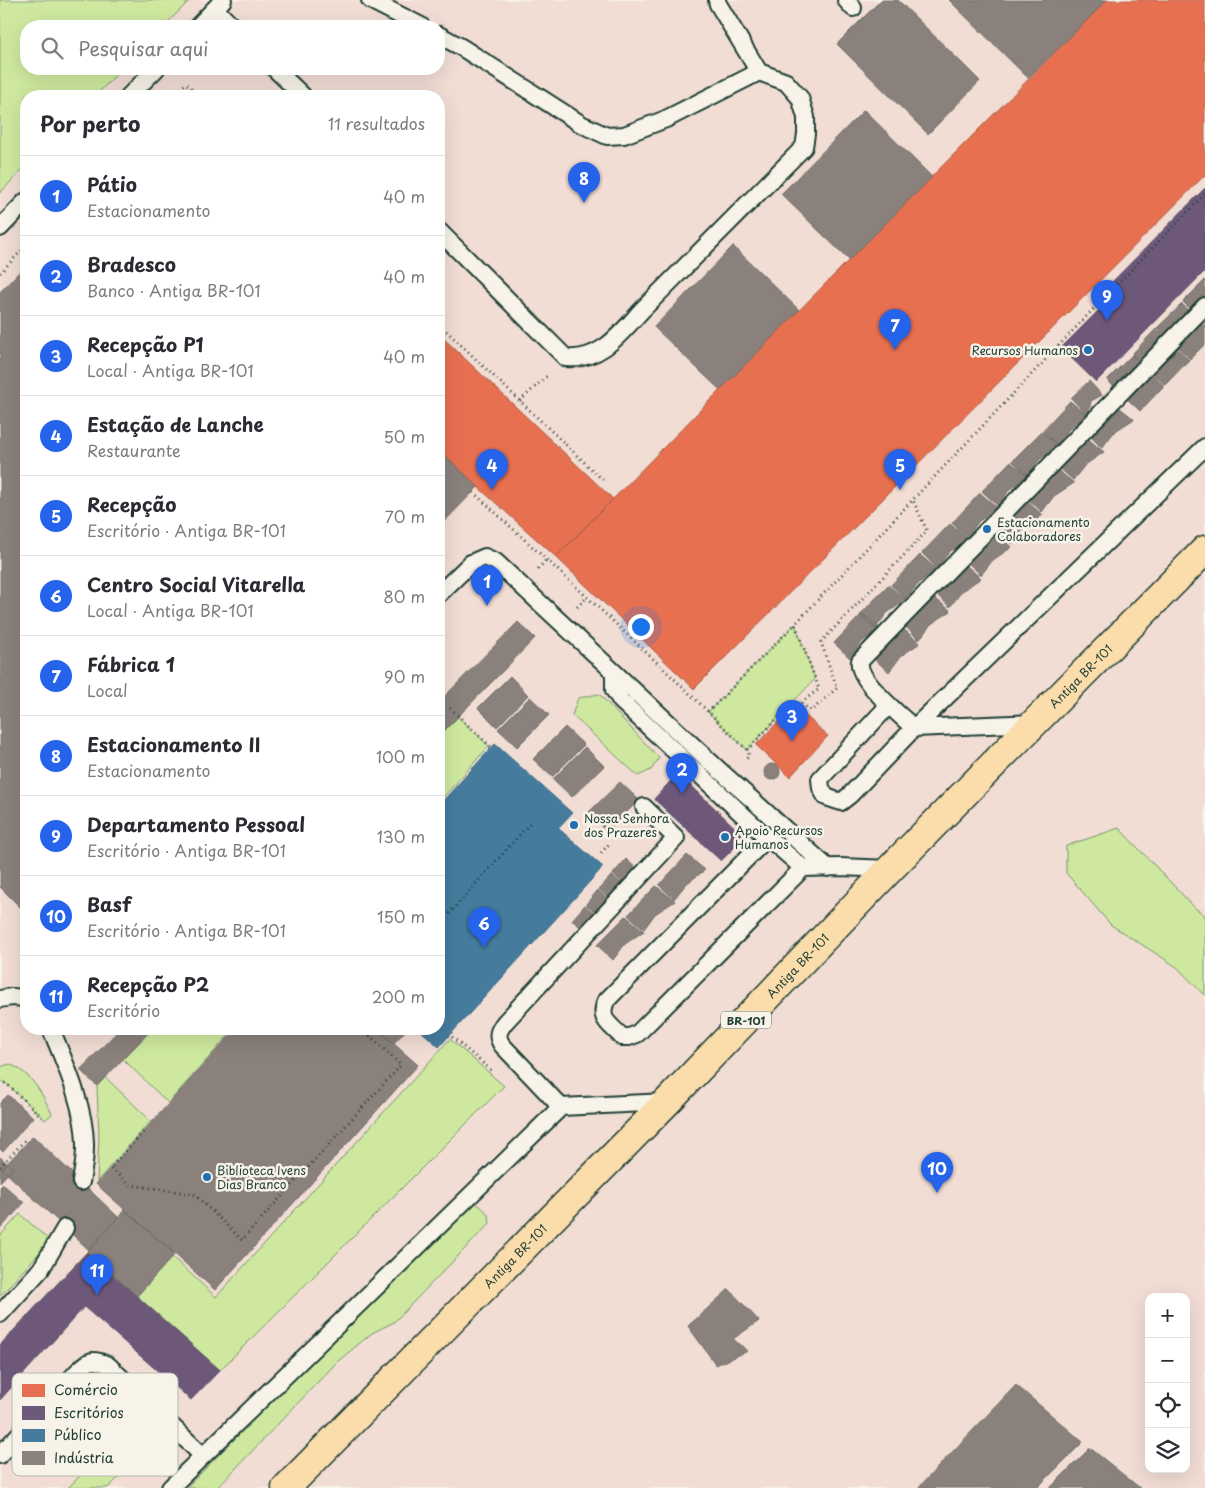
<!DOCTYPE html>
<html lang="pt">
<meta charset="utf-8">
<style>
body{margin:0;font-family:"Playpen Sans",sans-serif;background:#f2f2f3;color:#2b2b33}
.controls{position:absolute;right:15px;bottom:15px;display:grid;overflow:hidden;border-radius:10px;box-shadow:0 5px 20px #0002}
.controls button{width:45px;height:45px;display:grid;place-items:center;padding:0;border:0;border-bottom:1px solid #e1e1e2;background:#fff;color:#2b2b33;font:25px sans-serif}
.you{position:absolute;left:640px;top:626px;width:18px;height:18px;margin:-12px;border:4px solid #fff;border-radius:50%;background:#1a73e8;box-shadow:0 0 0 8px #1a73e833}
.badge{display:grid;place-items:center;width:32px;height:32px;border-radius:50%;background:#2563eb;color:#fff;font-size:16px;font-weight:700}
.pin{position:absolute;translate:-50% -41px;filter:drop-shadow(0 1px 2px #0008)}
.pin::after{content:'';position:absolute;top:26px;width:18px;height:15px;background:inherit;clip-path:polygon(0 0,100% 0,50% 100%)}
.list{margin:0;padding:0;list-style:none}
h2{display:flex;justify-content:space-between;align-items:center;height:65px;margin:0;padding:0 20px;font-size:21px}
h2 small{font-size:16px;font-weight:400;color:#7c7c81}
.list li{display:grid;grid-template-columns:32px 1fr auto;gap:15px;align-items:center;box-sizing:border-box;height:80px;padding:0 20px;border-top:1px solid #e1e1e2}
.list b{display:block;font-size:19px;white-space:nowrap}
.list p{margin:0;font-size:16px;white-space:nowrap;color:#7c7c81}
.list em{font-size:16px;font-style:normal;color:#7c7c81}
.icon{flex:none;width:28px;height:28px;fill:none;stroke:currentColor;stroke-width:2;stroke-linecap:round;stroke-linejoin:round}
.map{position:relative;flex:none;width:1205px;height:1488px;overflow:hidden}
.search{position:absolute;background:#fff;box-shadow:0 5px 20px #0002;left:20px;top:20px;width:425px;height:55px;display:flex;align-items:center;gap:12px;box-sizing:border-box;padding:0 18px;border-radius:20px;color:#7c7c81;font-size:19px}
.panel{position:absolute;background:#fff;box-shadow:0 5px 20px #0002;left:20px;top:90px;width:425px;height:945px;border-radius:20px}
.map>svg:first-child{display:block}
.built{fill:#f1ddd4;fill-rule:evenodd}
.green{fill:#cee99f;stroke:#76936a}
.shops{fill:#e76f51;stroke:#ab6048}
.offices{fill:#6d597a;stroke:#565165}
.public{fill:#457b9d;stroke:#3a687e}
.industry{fill:#8a817c;stroke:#6a6d66}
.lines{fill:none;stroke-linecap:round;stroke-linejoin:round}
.service-casing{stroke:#1f3d34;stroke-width:20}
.primary-casing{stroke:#1f3d34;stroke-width:31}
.path{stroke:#1f3d34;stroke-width:3;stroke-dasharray:1 4;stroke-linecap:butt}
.service{stroke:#f7f3e8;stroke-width:16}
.primary{stroke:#faddab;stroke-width:28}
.poi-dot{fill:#1f6fb2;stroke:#f7f3e8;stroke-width:2}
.labels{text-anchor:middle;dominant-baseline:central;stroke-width:5;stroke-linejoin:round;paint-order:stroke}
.shield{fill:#f7f3e8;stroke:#60746a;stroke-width:1}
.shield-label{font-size:11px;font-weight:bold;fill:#1f3d34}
.poi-label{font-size:12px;fill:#1f3d34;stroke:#f7f3e8;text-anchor:start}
.street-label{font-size:12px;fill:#1f3d34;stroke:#f7f3e8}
.key{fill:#f7f3e8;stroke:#b6bcb2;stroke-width:1}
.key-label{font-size:14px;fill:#1f3d34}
</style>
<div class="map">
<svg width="1205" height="1488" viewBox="0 0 1205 1488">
<rect width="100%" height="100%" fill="#f7f3e8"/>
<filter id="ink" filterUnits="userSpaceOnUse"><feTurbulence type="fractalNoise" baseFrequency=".02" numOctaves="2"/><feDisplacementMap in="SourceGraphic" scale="10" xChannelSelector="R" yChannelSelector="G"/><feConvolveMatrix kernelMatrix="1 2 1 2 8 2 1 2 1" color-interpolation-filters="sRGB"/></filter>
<g filter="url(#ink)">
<!-- built -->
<path class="built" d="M130,0H1205V1486L1204,1488H0V133L26,106V1029H439V96H36L63,69H439V26H105ZM1149,1297H1186V1469H1149Z"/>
<!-- green -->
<path class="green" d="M0,0H190L164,26H26V69H122L95,96H26V166L0,193Z
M795,624L815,679L747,750L708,712Z
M599,694L659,758L651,770L638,776L572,715L578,698Z
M458,717L489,746L439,802V736Z
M1119,828L1196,909L1205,915V996L1177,967L1111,925L1066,873V846Z
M152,1029H220L228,1036L168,1103L123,1059Z
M450,1039L504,1086L220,1370L137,1296L172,1257L216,1297Z
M10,1064C32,1074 42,1093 52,1114L45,1120L7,1084L0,1081V1067Z
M105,1077L151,1121L97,1181L99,1136L97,1086Z
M474,1202C482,1207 490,1213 490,1223L394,1322L372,1333L337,1362L217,1488H186L467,1204Z
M20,1214L50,1241L0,1296V1236Z
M131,1424L152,1444L108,1488H68Z"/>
<!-- shops -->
<path class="shops" d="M1107,0H1205V175L694,689L556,557L720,390Z
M439,334L613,499L556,557L478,487L439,450Z
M794,705L828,736L790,777L756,745Z"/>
<!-- offices -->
<path class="offices" d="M1205,188V271L1096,382L1061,348L1110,299L1104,290Z
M678,773L745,837L721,861L654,799Z
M87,1252L220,1370L191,1400L84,1307L0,1400V1345Z"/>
<!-- public -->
<path class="public" d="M495,744L572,813L558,828L603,867L439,1047L419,1029H439V805Z"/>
<!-- industry -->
<path class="industry" d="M881,0H898L980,81L928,134L837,44Z
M949,0H1107L1028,78Z
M864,110L932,177L849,260L781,194Z
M733,246L799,310L720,390L654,327Z
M26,265V913L0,887V292Z
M1205,280V324L1183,302Z
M1182,304L1205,326V344L1190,359L1157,328Z
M1156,329L1189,360L1165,385L1132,354Z
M1132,355L1164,386L1140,411L1107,380Z
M1089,381L1102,395L1091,401L1088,416L1071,398Z
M1070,401L1088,416L1069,429L1057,445L1042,431Z
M1115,404L1134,419L1114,432L1102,448L1087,433Z
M1041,432L1059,446L1040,459L1028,475L1012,461Z
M1086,437L1104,452L1085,465L1073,480L1057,466Z
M439,450L478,487L439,527Z
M1010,462L1029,476L1009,490L998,506L982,491Z
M1055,468L1074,483L1054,496L1042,512L1027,498Z
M980,493L998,508L979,521L967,537L952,523Z
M1025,500L1043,515L1024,528L1012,544L997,529Z
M950,524L968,539L949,552L937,568L922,553Z
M994,531L1012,547L993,560L981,575L966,561Z
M920,555L938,570L919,583L906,599L891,585Z
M963,563L981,578L962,591L950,607L934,592Z
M888,585L906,600L887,613L875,629L860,615Z
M932,596L951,611L931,624L919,640L904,625Z
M862,614L881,629L862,642L850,658L834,643Z
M518,622L535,638L439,736V702Z
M902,628L920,643L901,656L889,672L873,658Z
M510,676L528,695L497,727L478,708Z
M530,697L549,715L517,747L498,729Z
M565,727L584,745L552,777L533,759Z
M585,747L604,766L572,797L553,779Z
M764 772a8 8 0 1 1 16 0a8 8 0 1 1-16 0Z
M620,782L639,800L607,832L588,813Z
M687,855L705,870L686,884L674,899L659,885Z
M626,859L639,871L626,886L613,874Z
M612,875L625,887L612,901L599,889Z
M656,886L675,901L655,914L644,929L628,915Z
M598,890L611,902L599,916L586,904Z
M585,905L598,917L585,931L572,920Z
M626,916L644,931L625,944L613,960L597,945Z
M120,1029H152L97,1086L80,1070Z
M236,1029H377L418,1065L215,1290L96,1184Z
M377,1029H407L394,1043Z
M8,1095L33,1117L3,1152L0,1149V1103Z
M33,1136L118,1217L89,1250L2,1169Z
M0,1157L13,1168L0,1182Z
M3,1184L24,1203L0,1229V1187Z
M125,1210L175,1254L137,1296L87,1252Z
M729,1289L759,1321L733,1339L748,1351L716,1365L688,1326Z
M1016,1385L1083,1442L1037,1488H918Z
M1090,1448L1140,1488H1050Z"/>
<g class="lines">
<!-- service casing -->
<g class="service-casing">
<path id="service" d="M370,0L421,26
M717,0L718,4L759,72
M846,0L853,8
M215,9L232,26
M198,26L223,0
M439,35L461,47L581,124L607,136L624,135L666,119L759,72L786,82L800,98L806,117V134L804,147L642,310C621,333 601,361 566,358L439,231
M275,69L303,96
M129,96L156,69
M0,228L26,201
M439,594L471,563L485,557L496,562L718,769L828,868
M614,673V690L621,701L759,830L803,868L840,867L890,869
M889,705L820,779L821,788L826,797L841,802L850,795L914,728L1205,447
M1035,723L914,728C901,716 856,679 860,661L1205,306
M768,837L606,1001C598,1020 610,1024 622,1037H629L637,1034L803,868
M0,999L12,997L26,998
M51,1029C65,1063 86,1110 85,1147C85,1159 83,1171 81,1182
M561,1107L502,1045C496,1036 498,1031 505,1022L676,838L644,807
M0,1314L41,1269L65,1228
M0,1455L77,1372C89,1360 92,1358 108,1365L202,1455
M170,1488L561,1107L667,1102"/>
</g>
<!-- primary casing -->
<g class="primary-casing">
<g id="primary">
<path id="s1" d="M286,1488L667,1102L890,869L1205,550"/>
</g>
</g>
<!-- path -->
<path class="path" d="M173,96L186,83L200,96
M0,273L26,246
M439,324L605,482
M520,401L549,374
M473,492C565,577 658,661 747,750L749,756L746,759
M538,569L546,560
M577,607L587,597
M801,703L819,689L795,624L1101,301L1205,194
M450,708L491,747
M708,712L795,624
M747,750L792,703H801L811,711L837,688L821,642L927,531L913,500
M601,853L609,844
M439,925L531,822
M452,1037L493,1072
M0,1081L7,1084L45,1120
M144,1128L145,1130L110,1168L130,1185L194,1194L242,1240L401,1065L370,1036L376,1029
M0,1167L26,1139"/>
<!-- service -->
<use href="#service" class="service"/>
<!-- primary -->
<use href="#primary" class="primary"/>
</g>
</g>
<!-- markers -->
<g class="poi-dot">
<circle cx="1088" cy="350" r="5"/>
<circle cx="987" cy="529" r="5"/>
<circle cx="574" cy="825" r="5"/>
<circle cx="725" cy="837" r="5"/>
<circle cx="207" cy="1177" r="5"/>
</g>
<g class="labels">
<!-- shield labels -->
<rect class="shield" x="721" y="1011.5" width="50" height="17" rx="4"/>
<g class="shield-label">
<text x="746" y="1020">BR-101</text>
</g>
<!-- poi labels -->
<g class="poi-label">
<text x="1078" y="350" text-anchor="end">Recursos Humanos</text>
<text x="997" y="522">Estacionamento<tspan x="997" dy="14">Colaboradores</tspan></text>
<text x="584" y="818">Nossa Senhora<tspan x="584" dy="14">dos Prazeres</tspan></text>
<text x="735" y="830">Apoio Recursos<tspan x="735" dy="14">Humanos</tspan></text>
<text x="217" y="1170">Biblioteca Ivens<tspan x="217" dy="14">Dias Branco</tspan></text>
</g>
<!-- street labels -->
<g class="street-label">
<text stroke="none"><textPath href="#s1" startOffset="1136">Antiga BR-101</textPath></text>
<text stroke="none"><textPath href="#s1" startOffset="731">Antiga BR-101</textPath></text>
<text stroke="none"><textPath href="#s1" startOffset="326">Antiga BR-101</textPath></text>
</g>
</g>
<!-- legend -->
<rect x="12" y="1373" width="166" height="103" rx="8" class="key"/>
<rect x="22" y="1384" width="23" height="13" fill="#e76f51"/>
<rect x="22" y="1406" width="23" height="14" fill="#6d597a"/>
<rect x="22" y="1429" width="23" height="13" fill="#457b9d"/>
<rect x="22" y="1451" width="23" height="14" fill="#8a817c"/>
<g class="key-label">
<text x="54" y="1395">Comércio</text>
<text x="54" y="1418">Escritórios</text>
<text x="54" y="1440">Público</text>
<text x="54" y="1463">Indústria</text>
</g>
</svg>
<div class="controls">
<button>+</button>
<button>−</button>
<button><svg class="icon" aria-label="locate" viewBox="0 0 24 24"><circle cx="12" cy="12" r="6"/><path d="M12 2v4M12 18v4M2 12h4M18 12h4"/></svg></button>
<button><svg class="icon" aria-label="layers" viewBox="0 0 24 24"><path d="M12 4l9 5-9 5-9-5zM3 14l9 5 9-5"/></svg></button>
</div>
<div class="you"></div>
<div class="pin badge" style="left:487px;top:606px">1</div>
<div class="pin badge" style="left:682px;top:794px">2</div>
<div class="pin badge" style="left:792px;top:741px">3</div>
<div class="pin badge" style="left:492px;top:490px">4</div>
<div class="pin badge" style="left:900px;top:490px">5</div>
<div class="pin badge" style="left:484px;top:948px">6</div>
<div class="pin badge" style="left:895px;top:350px">7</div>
<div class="pin badge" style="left:584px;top:203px">8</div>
<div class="pin badge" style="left:1107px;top:321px">9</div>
<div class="pin badge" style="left:937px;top:1193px">10</div>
<div class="pin badge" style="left:97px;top:1295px">11</div>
<div class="search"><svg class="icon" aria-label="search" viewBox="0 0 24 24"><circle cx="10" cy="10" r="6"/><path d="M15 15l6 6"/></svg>Pesquisar aqui</div>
<section class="panel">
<h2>Por perto<small>11 resultados</small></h2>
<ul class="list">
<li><span class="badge">1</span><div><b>Pátio</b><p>Estacionamento</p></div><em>40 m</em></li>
<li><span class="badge">2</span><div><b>Bradesco</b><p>Banco · Antiga BR-101</p></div><em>40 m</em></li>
<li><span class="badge">3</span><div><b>Recepção P1</b><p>Local · Antiga BR-101</p></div><em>40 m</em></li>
<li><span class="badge">4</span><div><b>Estação de Lanche</b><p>Restaurante</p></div><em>50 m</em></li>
<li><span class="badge">5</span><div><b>Recepção</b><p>Escritório · Antiga BR-101</p></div><em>70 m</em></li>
<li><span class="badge">6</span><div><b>Centro Social Vitarella</b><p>Local · Antiga BR-101</p></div><em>80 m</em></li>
<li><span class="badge">7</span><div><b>Fábrica 1</b><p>Local</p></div><em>90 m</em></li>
<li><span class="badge">8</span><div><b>Estacionamento II</b><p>Estacionamento</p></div><em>100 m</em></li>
<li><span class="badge">9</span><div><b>Departamento Pessoal</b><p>Escritório · Antiga BR-101</p></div><em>130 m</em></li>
<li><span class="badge">10</span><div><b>Basf</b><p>Escritório · Antiga BR-101</p></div><em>150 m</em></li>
<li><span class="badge">11</span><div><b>Recepção P2</b><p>Escritório</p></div><em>200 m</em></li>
</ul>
</section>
</div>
